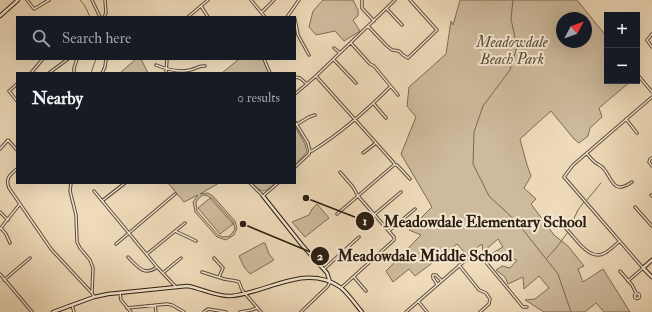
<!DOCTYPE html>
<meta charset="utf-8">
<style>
body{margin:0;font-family:"IM FELL Double Pica",serif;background:#20242c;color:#f1f3f6}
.controls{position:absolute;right:12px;top:12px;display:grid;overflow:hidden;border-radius:0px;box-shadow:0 4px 16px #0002}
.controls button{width:36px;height:36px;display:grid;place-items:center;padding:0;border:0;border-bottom:1px solid #363941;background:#171b24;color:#f1f3f6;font:20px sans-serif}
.compass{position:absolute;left:556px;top:12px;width:36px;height:36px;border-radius:50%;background:#171b24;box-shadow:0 4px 16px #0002;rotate:49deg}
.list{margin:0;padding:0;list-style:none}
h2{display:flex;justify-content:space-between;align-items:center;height:52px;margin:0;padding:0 16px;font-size:17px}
h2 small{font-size:13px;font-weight:400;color:#9ea1a6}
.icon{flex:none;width:22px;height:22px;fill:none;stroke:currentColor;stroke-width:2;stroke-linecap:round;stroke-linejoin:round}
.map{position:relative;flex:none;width:652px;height:312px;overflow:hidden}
.search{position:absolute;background:#171b24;box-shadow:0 4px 16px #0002;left:16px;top:16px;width:280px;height:44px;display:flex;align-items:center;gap:10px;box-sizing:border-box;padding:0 14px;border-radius:0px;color:#9ea1a6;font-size:15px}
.panel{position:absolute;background:#171b24;box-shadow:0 4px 16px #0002;left:16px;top:72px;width:280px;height:112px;border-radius:0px}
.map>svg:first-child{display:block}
.green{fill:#cebb9d;stroke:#7c6c57;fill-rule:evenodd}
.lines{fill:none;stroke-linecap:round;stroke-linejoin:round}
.stream{stroke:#786854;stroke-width:1}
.street-casing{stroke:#5b4c3b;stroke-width:3.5}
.secondary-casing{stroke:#2a1d11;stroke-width:4.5}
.street{stroke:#f5e8d2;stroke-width:1.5}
.secondary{stroke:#f5e8d2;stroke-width:2.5}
.labels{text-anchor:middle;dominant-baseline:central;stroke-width:4;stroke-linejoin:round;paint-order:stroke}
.park-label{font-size:15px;font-style:italic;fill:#5b4c3b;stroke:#f5e8d2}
.leader{fill:none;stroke:#2a1d11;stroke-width:1.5}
.callout-dot{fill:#2a1d11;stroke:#f5e8d2;stroke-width:1.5}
.mark-label{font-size:12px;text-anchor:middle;font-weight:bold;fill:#fff}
.callout-label{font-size:16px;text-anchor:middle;font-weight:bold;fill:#2a1d11;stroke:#f5e8d2;stroke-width:4;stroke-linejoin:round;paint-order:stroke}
</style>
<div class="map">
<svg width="652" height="312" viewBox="0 0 652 312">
<rect width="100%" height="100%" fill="#efdbba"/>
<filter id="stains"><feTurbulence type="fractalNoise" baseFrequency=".005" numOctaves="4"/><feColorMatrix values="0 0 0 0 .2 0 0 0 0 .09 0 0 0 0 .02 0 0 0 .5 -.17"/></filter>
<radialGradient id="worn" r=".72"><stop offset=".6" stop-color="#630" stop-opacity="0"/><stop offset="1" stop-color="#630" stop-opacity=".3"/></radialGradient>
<!-- green -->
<path class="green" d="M323,0H353L358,10V16L353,20L360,31L344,41L335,31L316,35L309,27L313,11Z
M460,0H577L607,37V81H631L599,108L602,117L590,128L588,136L579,143L574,139L551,111L520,139L527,165L531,176L524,188L536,199L531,204L554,235L568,246L584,266L578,269L583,282L603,269L630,312H604L596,303L585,312H544L525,300L535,299L549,288L539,276L524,289L523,277L508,284L505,277L496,270L502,266L510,268L517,260L503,257L496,261L489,255L503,247L498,239L483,252L482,244L467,255L457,244L415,276L409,269L393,282L386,271L421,235L409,230L432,207L401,154L416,117L407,106L409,87L446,54L451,21L453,25ZM562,18H586V42H562Z
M136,59H141L148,73H120Z
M239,59H263L269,73H222Z
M295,126L305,144L307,152L295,165Z
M168,183H219L200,194L208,193L213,196L235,221L237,228L234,235L226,240L217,237L195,212L193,202L198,195L184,202ZM203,195L208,196L213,199L233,222L235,229L230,236L223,237L218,235L197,211L196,202L199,198Z
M252,183H275C264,193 263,194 252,183Z
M210,198L233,224L220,234L198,208Z
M317,204L329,218L305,237L292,222L309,215L312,209Z
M263,243H265L269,254L274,260L250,274L244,267L239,256Z"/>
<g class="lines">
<!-- stream -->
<path class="stream" d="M80,0L85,6L90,17
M513,0L511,19L517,47L510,70L483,106L474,132L473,164L489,196L516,221L558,274L571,312
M91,73L96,59
M587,200L601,183
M569,229L578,210L584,202
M547,258L557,247L568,232"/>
<!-- street casing -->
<g class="street-casing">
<path id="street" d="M27,0L34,9L49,0
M92,0L100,17
M251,0L265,17
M362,0V8L374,21
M201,6L208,17
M387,9L402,25
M262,12L274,0
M104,17L106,13L105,0
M188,17L208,0
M287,17L299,0
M295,19L298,35L309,55
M368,26L386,45L392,50L399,51L403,55L408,58L437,30L410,0
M652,34L647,40L652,47
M351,43L370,64L374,66L398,95
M334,48L340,53
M264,59L270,73
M334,60L356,83
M156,65C166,69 179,73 190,70C196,69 199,65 205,66
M31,73L42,60L41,59
M49,73L68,59
M74,73V68L77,59
M102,73L105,67L106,59
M166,73L167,59
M637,74L652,92
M316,76L394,163V165H397L410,179
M295,77L300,78L307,84
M17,84L9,91L17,101
M295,94L316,76L395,0
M374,104L386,118
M626,119L637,133
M295,122L308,143L310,151
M296,125L309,117L315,115
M0,149L8,140L17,150
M363,153L376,143
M587,154C590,157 593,161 596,163C599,165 602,166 604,169C613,180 613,195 632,182
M652,158L650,159L649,162L652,166
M295,167L309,154L310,151H312C341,133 366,111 390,87
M17,169C10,175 5,178 9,188L51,249L92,293
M340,172L353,187L358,196L394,237V240L341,288
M71,183L70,191L76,215L77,242L80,248L90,260L93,268L92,293L94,297
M250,183L263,196L278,183
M94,191L157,267L176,287
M651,195L652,196
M102,201L125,183
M635,207L652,226
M0,212L8,220
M337,214L394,165
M375,214L401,192
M562,225C574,234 588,263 605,253C610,250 615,245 620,241
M1,228L6,234L10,243
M0,229L19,205
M175,231L196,241
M389,231L415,209
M116,244L175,194
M147,254L185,223
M128,257C137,266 144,277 157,267
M214,258L223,268L219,277
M459,265L479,290L486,293L490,299L489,304L480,312
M324,269L359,237
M620,271L632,285L636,293
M164,272L181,258
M202,272L224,279L236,281L239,282L242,290L261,312
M0,274L32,312
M354,277L366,291
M4,280L30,258
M628,281L643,268L564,177L573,165L652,97
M437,284L433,278V275H436L441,280
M120,293L121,300L131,312
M634.5 296a2.5 2.5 0 1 1 5 0a2.5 2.5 0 1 1-5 0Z
M418,301L427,312
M72,305L74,312
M155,305L156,312
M127,308L167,304L172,305L184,312
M204,312L208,309L226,312
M240,312L251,310L257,308
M301,312L328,286L330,282
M406,312L475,252L479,254L523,307H527"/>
</g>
<!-- secondary casing -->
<g class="secondary-casing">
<path id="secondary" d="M0,16L18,0
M263,196L302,245L327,273L330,282
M652,260L643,268L652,277
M53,312L94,297L108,294L187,286C201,288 216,297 231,296C267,293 305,263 340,287C348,293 355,304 362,312"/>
</g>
<!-- street -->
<use href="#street" class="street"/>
<!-- secondary -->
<use href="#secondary" class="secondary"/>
</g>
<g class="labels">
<!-- park labels -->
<g class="park-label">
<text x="512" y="42">Meadowdale<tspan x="512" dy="17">Beach Park</tspan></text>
</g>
</g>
<!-- callouts -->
<path class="leader" d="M306 198L365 221M243 224L320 256"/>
<g class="callout-dot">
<circle cx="306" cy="198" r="4"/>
<circle cx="243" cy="224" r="4"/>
<circle cx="365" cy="221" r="10"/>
<circle cx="320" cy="256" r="10"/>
</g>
<g class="mark-label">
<text x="365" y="225">1</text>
<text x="320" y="260">2</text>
</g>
<g class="callout-label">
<text x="485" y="227">Meadowdale Elementary School</text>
<text x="425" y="261">Meadowdale Middle School</text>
</g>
<rect width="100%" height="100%" filter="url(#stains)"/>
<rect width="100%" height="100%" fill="url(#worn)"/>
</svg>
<div class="controls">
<button>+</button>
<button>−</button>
</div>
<svg class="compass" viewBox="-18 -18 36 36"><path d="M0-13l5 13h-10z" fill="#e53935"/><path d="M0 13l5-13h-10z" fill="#9ea1a6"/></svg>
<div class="search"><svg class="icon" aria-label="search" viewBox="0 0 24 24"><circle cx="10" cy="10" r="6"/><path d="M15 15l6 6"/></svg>Search here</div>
<section class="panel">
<h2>Nearby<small>0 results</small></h2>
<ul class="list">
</ul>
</section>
</div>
